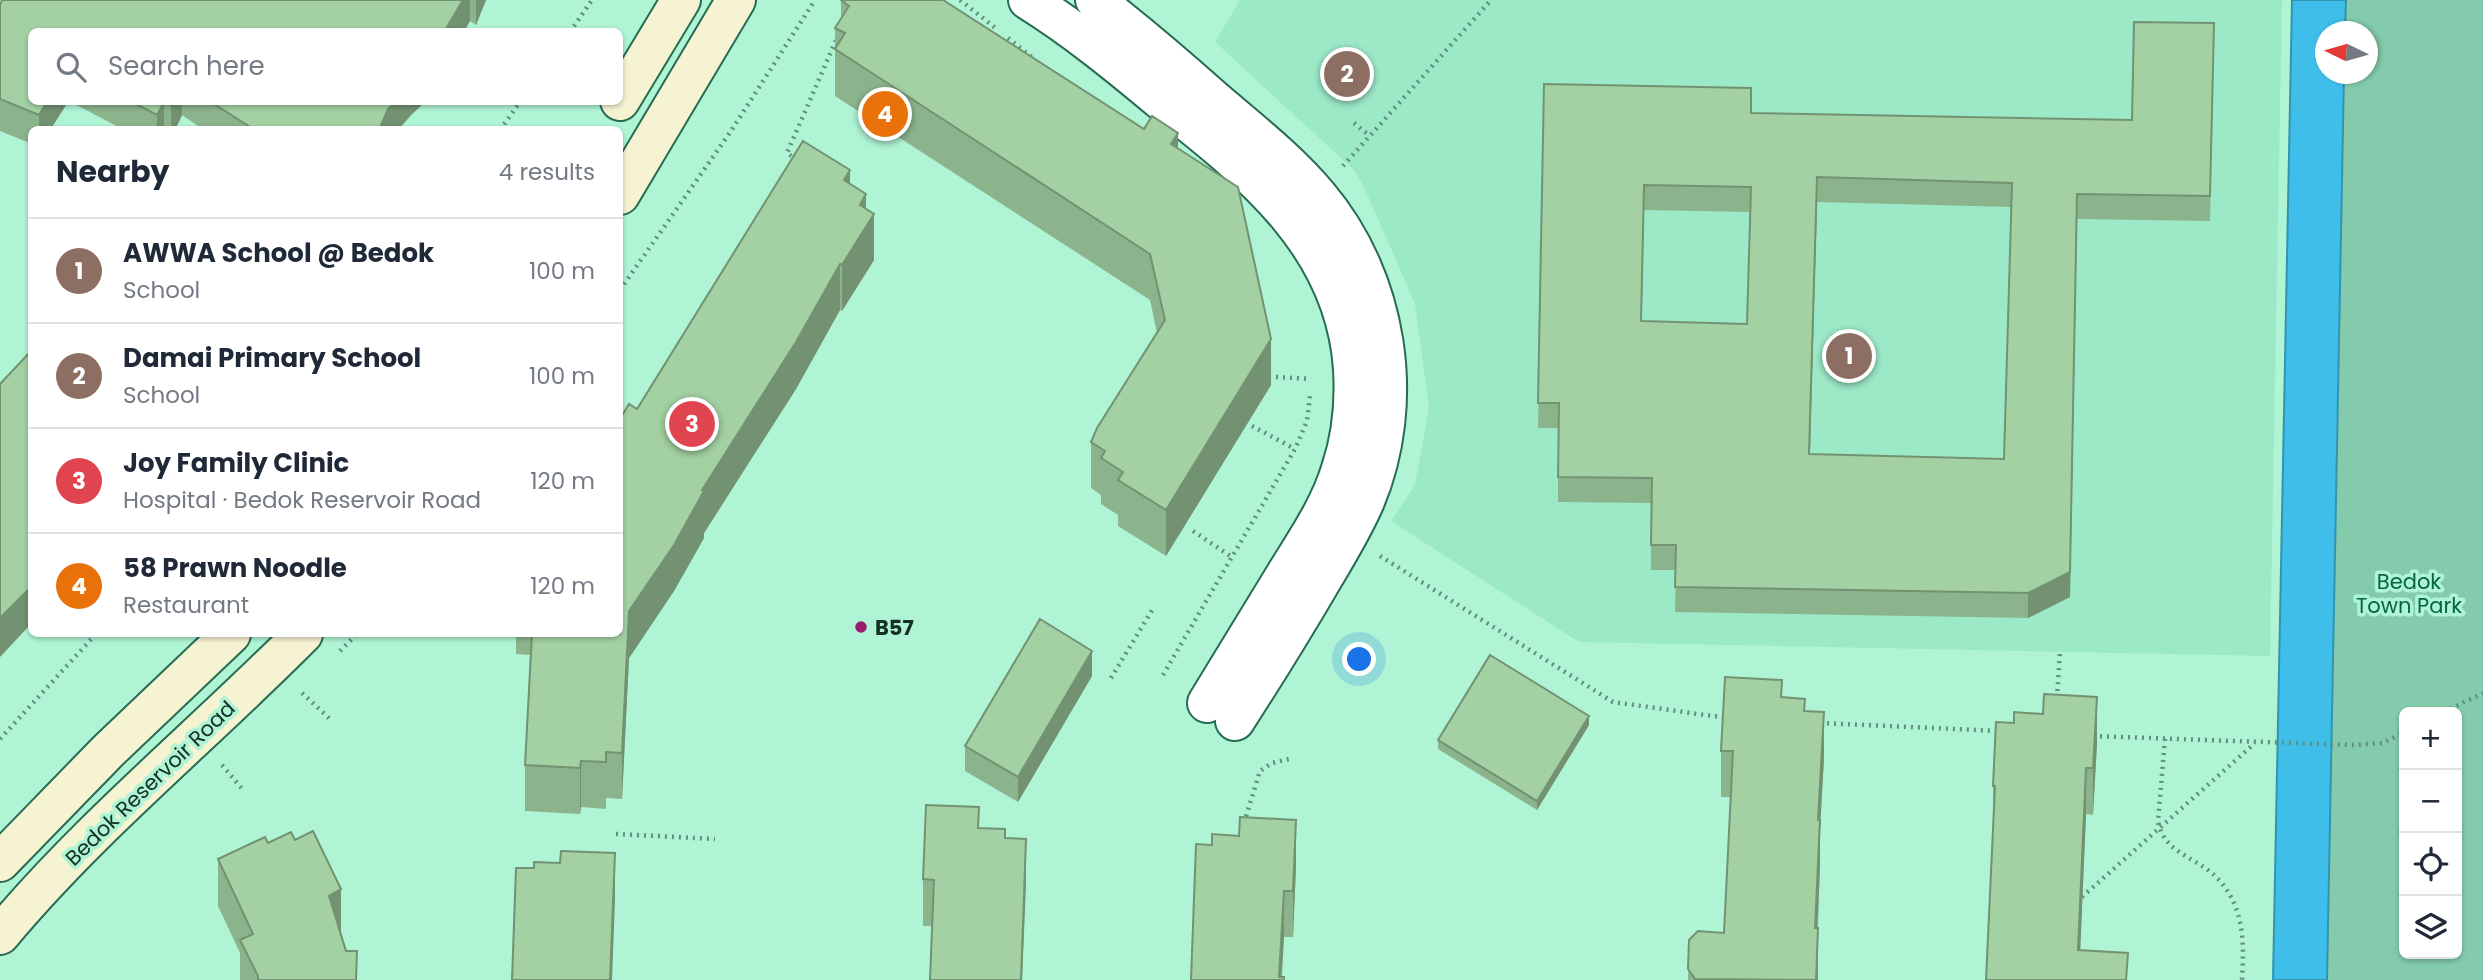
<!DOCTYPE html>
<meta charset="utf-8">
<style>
body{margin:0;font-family:Poppins,sans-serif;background:#f6f6f7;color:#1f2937}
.controls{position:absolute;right:21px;bottom:21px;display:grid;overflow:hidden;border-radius:10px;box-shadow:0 2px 5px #0004}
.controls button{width:63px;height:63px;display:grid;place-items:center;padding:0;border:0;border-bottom:2px solid #e0e1e3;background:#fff;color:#1f2937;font:35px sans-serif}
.compass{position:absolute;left:2315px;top:21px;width:63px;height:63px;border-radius:50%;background:#fff;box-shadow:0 2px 5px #0004;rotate:275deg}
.you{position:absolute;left:1360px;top:660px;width:24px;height:24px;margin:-18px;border:5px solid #fff;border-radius:50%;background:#1a73e8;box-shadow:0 0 0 10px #1a73e833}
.badge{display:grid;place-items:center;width:46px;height:46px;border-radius:50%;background:#db2777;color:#fff;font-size:23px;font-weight:700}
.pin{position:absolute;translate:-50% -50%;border:4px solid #fff;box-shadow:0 2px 7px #0006}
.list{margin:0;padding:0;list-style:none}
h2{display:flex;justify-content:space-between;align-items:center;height:91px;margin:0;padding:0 28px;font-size:30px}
h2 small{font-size:23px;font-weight:400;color:#747a83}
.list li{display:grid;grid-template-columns:46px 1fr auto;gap:21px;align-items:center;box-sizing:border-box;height:105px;padding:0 28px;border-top:2px solid #e0e1e3}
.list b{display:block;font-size:26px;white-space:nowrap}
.list p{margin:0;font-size:23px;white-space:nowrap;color:#747a83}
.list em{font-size:23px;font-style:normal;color:#747a83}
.icon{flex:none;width:38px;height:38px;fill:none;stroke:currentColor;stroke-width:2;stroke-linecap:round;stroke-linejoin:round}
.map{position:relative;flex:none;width:2483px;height:980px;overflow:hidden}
.search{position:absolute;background:#fff;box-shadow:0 2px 5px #0004;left:28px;top:28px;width:595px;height:77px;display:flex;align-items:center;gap:18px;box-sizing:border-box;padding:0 24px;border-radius:10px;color:#747a83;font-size:26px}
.panel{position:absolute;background:#fff;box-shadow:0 2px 5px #0004;left:28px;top:126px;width:595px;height:511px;border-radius:10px}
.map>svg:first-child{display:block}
.built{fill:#9ce9c8}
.green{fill:#83cbac;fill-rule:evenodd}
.water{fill:#3fbeea;stroke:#3294af;stroke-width:2}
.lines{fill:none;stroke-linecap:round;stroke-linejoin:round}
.street-casing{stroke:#276c52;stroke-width:42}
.secondary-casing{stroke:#276c52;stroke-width:42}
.path{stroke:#608f7b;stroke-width:4.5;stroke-dasharray:2 5;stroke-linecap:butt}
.street{stroke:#fff;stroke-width:38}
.secondary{stroke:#f6f3d2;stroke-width:38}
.wall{fill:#8cb48c;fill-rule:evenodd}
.shaded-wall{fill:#729272}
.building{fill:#a3d1a3;stroke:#729272;stroke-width:2;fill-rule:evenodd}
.poi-dot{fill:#9a1b71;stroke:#aff4d5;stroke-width:2.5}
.labels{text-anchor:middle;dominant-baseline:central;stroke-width:7;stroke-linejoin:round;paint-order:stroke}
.park-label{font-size:21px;fill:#066549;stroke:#aff4d5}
.poi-label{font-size:21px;font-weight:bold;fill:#153126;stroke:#aff4d5;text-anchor:start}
.street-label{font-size:21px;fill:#153126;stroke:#aff4d5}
</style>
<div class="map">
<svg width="2483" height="980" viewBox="0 0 2483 980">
<rect width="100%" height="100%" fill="#aff4d5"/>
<!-- built -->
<path class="built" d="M1240,0H2282L2270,656L1579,642L1391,521L1415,485L1429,407L1415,304L1364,187L1354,170L1215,42Z"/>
<!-- green -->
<path class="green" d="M2346,0H2483V980H2327L2344,74H2368V32L2345,31ZM2404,712H2457V954H2404Z"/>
<!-- water -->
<path class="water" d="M2292,0H2346L2345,31L2326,32V74H2344L2327,980H2273Z"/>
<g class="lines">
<!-- street casing -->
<g class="street-casing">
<path id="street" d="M1028,0C1076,30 1120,66 1163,102C1253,173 1345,246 1353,369C1355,403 1352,436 1341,469C1330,506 1308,538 1287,572C1261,615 1234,659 1207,703
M1095,0C1136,32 1175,65 1213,99C1249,130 1288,160 1318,196C1388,279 1407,401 1365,501C1352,531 1335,558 1319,585C1292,631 1264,676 1235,721"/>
</g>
<!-- secondary casing -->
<g class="secondary-casing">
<path id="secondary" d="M620,101L681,0
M620,195L736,0
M0,862L108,751L231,634
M0,935C91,826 203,735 303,634"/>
</g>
<!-- path -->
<path class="path" d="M960,0L998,30
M570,32L592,0
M1008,38L1034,59
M1354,123L1370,136
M500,130L520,102
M797,160L787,153L837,38
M1343,166L1491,0
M620,290L731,131L815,0
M1276,377L1311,379
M1252,426L1295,449
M1193,531L1232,557
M1380,556L1613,702L1727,718
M340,651L357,634
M1163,675L1295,449L1307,421L1310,395
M1111,678L1154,607
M302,693L330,719
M2057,698L2060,651
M2444,712L2483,693
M1820,723L2000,731
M2093,736L2351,745L2383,743L2404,732
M0,739L96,634
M2165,739L2158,821C2164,855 2199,857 2219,880C2245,909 2244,944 2242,980
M222,765L244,791
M1244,823L1260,771L1272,763L1293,758
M616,834L715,839
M2082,897L2255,743"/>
<!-- street -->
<use href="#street" class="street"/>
<!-- secondary -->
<use href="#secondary" class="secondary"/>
</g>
<!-- wall -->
<path class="wall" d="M2,0H486L476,25L470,21L32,32V102H68L50,130H32V144L0,131V5Z
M841,0L1144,129L1178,148L1271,385L1166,556L1118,526V515L1101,504V495L1091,488V442L1157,333L1150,300L835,96V28L841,18Z
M2214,48L2210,221L2077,219L2070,597L2028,618L1675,612L1676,570H1651V503L1558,502V428H1538L1544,84L1751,113L2132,120ZM1817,202L2012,207L2004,459L1810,454ZM1644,210L1750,212L1747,324L1641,321Z
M71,102H425L411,115L398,130H204L182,115L175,130H124Z
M850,184L874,260L842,311L840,310L796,389L704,533V538L674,591L629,658L622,799L606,798V809L581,807L580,814L525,811V765L530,655L516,654V634H620V419L637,409Z
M1092,676L1018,802L965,771V746Z
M1782,697L1805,711L1824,758L1820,820V866L1818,928V980H1688L1689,940L1724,933L1731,797H1721V751Z
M2043,714L2097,743L2093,815L2086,814L2080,950L2128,980H1986L1993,832V786L2014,723Z
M1589,725L1537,810L1438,749V740Z
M979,828L1005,838L1026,885L932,926H923V879Z
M268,843L341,934L357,980H240V953L218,906V859Z
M1296,866L1293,937H1284L1282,977L1191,980Z"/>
<!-- shaded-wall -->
<path class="shaded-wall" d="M463,0H470V21L464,32H444Z
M476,0H486L476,25Z
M47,102H68L50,130H39V115Z
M164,102V130H157V115Z
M172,102H182V115L175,130H171V105Z
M395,102H425L411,115L398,130H379L388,109Z
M1178,133V179L1171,144Z
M850,170V217L844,180Z
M1817,177V202L1809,479V454Z
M1644,185V210L1641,346V321Z
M866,194V226L874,214V260L842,311V265L860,205Z
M2077,219L2070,597L2028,618V593Z
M840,264V310L796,389L704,533V538L674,591L629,658L622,799V753L629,611L702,490Z
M1271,339V385L1166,556V510Z
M31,585V624L0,657V618Z
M1092,651V676L1018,802V777Z
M2097,697V743L2093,815V768Z
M1824,712V758L1818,866V820Z
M1589,716V725L1537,810V801Z
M581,761V807L580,814V768Z
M2086,768V814L2079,980L2078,950Z
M1296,820V866L1293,937V891Z
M1820,820V866L1815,974V928Z
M1026,839V885L1022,980H1021Z
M615,853V899L612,980H610Z
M341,889V936L329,896Z
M1284,891V937L1281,980H1279Z
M1818,928V980H1816Z"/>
<!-- building -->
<path class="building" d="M2,0H463L444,32H32V102H47L39,115L0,99V5Z
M841,0H943L1144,129L1152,116L1178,133L1171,144L1238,187L1271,339L1166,510L1118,480L1123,472L1101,458L1105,451L1091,442L1097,428L1165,320L1150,254L835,49L845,33L835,28L849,6Z
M2134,22L2214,23L2210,196L2077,194L2070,572L2028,593L1675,587L1676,545H1651L1652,478L1558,477L1559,403H1538L1544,84L1751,88V113L2132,120ZM1817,177L2012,183L2004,459L1809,454ZM1644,185L1751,187L1747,324L1641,321Z
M132,102H172L171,105L164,102L157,115Z
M211,102H395L388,109L379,130H255Z
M803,141L850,170L844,180L866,194L860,205L874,214L842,265L840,264L796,342L702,490L704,491L674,545L629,611L622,753L606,752V762L581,761L580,768L525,765L532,634H620V440L622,436L620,434V419L629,404L637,409Z
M32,350V586L0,618V384Z
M1040,619L1092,651L1018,777L965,746Z
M1490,655L1589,716L1537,801L1438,740Z
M1725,677L1782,680L1781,697L1805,699L1804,711L1824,712L1818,820H1820L1815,928H1818L1816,980L1695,979L1688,969L1689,940L1698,931L1724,933L1733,751H1721Z
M2044,694L2097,697L2093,768H2086L2078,950L2128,953L2126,980H1986L1995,786H1993L1996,722L2014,723V712L2043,714Z
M926,805L979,807L978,828L1005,829V838L1026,839L1021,980H930L934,880L923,879Z
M1240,817L1296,820L1293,891H1284L1279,977H1284V980H1191L1196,844L1212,845V834L1239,836Z
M313,831L341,889L329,896L346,951H357L356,980H258V976L240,940L253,934L218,859L265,837L268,843L291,832L295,840Z
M561,851L615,853L610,980H512L516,868H534V862L560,863Z"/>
<!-- markers -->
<circle class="poi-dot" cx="861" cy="627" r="7"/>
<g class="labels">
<!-- park labels -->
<g class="park-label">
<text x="2409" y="581">Bedok<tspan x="2409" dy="24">Town Park</tspan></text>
</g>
<!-- poi labels -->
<g class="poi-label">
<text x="875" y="627">B57</text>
</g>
<!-- street labels -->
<g class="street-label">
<text transform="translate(150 783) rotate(-44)">Bedok Reservoir Road</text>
</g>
</g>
</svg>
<div class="controls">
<button>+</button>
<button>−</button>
<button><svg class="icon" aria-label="locate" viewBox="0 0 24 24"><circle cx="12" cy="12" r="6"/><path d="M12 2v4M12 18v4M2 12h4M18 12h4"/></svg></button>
<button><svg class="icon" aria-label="layers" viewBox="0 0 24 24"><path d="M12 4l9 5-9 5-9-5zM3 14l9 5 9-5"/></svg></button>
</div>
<svg class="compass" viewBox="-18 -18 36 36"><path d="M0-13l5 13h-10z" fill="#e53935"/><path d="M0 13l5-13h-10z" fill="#747a83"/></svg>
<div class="you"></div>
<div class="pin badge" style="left:1849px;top:356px;background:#8d6e63">1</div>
<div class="pin badge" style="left:1347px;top:74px;background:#8d6e63">2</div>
<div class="pin badge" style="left:692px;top:424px;background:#e0444e">3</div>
<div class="pin badge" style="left:885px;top:114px;background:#e8710a">4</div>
<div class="search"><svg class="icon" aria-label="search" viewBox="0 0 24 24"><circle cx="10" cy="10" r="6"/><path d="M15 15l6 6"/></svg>Search here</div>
<section class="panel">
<h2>Nearby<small>4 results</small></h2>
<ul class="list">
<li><span class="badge" style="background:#8d6e63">1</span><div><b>AWWA School @ Bedok</b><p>School</p></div><em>100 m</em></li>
<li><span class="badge" style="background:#8d6e63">2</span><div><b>Damai Primary School</b><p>School</p></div><em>100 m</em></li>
<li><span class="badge" style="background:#e0444e">3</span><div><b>Joy Family Clinic</b><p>Hospital · Bedok Reservoir Road</p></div><em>120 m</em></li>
<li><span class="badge" style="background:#e8710a">4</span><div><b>58 Prawn Noodle</b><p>Restaurant</p></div><em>120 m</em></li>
</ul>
</section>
</div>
